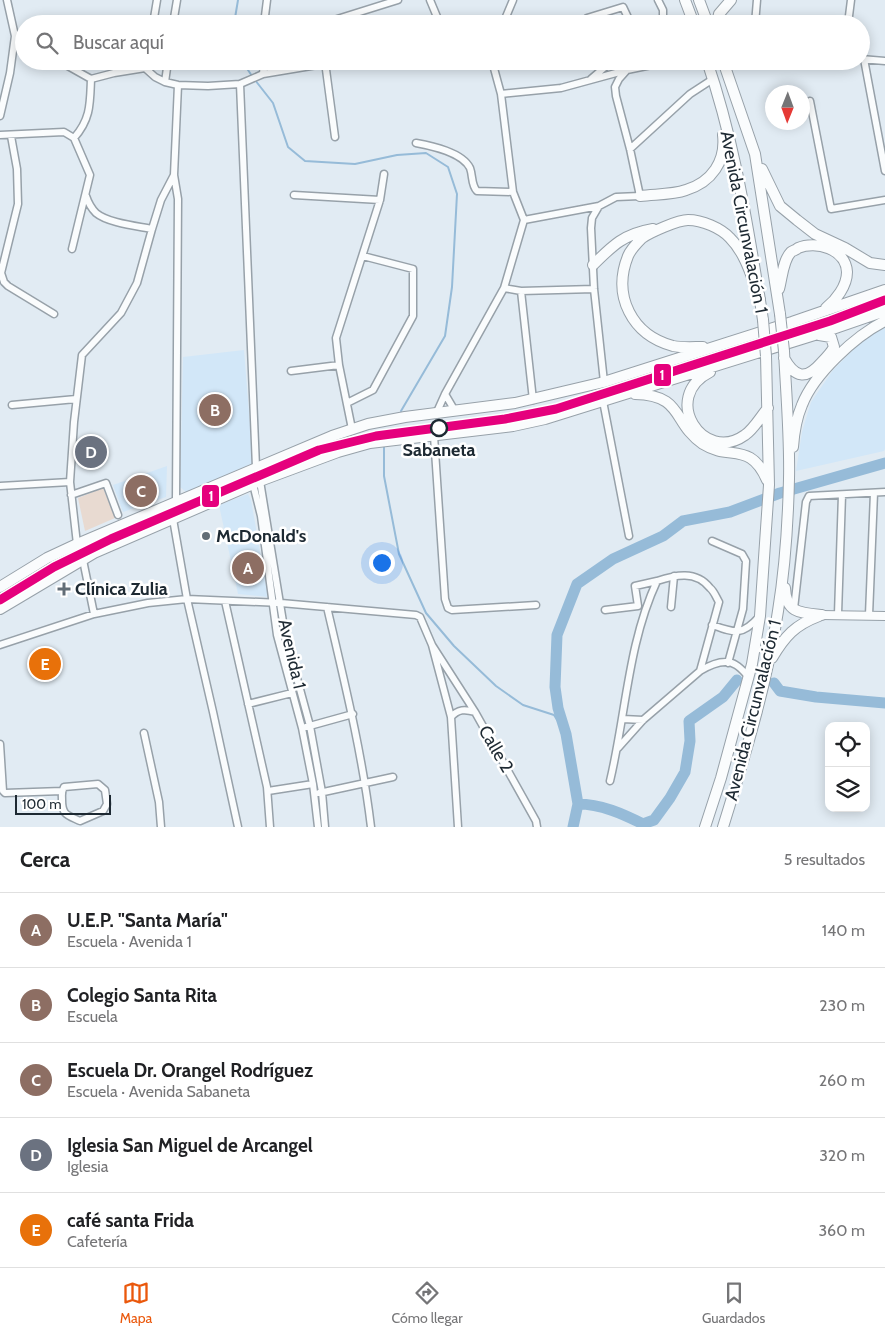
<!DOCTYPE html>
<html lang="es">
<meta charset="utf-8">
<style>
body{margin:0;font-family:Cabin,sans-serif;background:#f6f6f6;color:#202124}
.controls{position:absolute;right:15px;bottom:15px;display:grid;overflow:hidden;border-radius:10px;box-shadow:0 2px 12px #0003}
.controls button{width:45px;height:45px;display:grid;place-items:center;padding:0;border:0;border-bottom:1px solid #e0e0e0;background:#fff;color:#202124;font:25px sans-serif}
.compass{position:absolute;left:765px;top:85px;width:45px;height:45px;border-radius:50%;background:#fff;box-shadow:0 2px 12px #0003;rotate:181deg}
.scale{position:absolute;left:15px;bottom:12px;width:96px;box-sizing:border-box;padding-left:5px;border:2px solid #1d2932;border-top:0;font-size:14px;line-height:18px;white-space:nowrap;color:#1d2932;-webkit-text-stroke:4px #fff;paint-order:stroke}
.you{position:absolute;left:381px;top:562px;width:18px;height:18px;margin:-12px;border:4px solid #fff;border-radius:50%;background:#1a73e8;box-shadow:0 0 0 8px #1a73e833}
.badge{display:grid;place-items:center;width:32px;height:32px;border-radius:50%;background:#ea580c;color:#fff;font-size:16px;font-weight:700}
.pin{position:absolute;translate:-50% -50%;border:2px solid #fff;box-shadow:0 1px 5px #0006}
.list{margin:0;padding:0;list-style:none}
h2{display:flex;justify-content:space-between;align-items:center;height:65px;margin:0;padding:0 20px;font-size:21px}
h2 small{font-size:16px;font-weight:400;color:#757577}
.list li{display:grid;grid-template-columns:32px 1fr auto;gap:15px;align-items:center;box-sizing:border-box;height:75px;padding:0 20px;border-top:1px solid #e0e0e0}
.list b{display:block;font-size:19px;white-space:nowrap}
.list p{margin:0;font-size:16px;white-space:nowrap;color:#757577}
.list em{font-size:16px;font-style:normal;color:#757577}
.icon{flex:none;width:28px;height:28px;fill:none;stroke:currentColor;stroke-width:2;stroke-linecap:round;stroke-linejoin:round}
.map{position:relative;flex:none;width:885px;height:827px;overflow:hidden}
.search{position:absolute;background:#fff;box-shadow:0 2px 12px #0003;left:15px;right:15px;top:15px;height:55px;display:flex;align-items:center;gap:12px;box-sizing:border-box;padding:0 18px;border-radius:28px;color:#757577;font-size:19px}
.sheet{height:440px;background:#fff}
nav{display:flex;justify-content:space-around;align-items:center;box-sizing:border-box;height:70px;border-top:1px solid #e0e0e0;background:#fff;font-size:14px;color:#757577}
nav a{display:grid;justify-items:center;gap:2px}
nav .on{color:#ea580c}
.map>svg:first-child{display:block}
.built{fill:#d2e7f8}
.green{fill:#e8dad1}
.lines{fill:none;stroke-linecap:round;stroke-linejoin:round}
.stream{stroke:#96bbd8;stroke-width:2}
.river{stroke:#96bbd8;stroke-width:11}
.minor-casing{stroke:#97a1a9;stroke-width:9}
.tertiary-casing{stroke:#97a1a9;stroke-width:10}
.primary-casing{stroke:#97a1a9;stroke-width:12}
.minor{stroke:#fafcfd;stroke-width:6}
.tertiary{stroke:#fafcfd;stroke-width:8}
.primary{stroke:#fafcfd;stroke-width:10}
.primary-bridge-casing{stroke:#97a1a9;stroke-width:12;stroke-linecap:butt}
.primary-bridge{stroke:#fafcfd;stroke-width:10}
.rail-1-casing{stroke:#fff;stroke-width:12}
.rail-1{stroke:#e5007d;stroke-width:9}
.stop-dot{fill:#fff;stroke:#1d2932;stroke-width:2.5}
.poi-dot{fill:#626d76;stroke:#fff;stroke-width:2}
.labels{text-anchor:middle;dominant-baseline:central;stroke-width:5;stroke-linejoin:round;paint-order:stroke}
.street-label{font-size:18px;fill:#1d2932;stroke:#fff}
.stop-label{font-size:18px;font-weight:bold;fill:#1d2932;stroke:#fff}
.poi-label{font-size:18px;font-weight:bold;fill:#1d2932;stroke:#fff;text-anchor:start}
.line-badge{stroke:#fff;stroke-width:2}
.badge-label{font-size:14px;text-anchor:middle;font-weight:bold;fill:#fff}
</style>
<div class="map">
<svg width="885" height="827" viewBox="0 0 885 827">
<rect width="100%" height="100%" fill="#e1ebf3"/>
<!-- built -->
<path class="built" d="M885,325V449L884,451L796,471L802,432L811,402L833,370L868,335Z
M244,350L253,463L186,492L180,487L183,357Z
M167,466L166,497L123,512L113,485Z
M248,494L251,500L268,597L238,594L219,505Z"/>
<!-- green -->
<path class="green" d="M103,488L115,518L85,531L78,498Z"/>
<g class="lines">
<!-- stream -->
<path class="stream" d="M234,24L238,0
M242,61L252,76
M255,80L273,103L288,147L305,161L355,164L397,155L426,153L448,167L457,194L452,287L445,336L401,411
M384,447V476L399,554L426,613L454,646L496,686L523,705L554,715L566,734"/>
<!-- river -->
<path class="river" d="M774,683L780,691L816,697L885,703
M578,804C601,804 623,814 643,824L654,820L670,798L685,772L690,741L689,721L723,697L737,680
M573,827L578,804L566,734L558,708L555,687L557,635L577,584L613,559L663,536L683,521L730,512L780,493L885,463"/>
<!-- minor casing -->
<g class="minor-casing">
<path id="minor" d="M430,0L440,24
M658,0L663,10V24
M587,18L623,7L631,24
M153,24L157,0
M173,24L177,0
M264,24L267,0
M328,24L334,20L398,0
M503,24L513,0
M755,24L757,0
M848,24L851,0
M15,36L24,41
M861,59L885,61
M864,59L885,171
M59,61L91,79C90,103 91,119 74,138
M492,61L501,94L513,192L524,220
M325,62L335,137
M263,74L264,61
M91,79L114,73L145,68L155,77L165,82L178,85L208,86L240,84L263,74L341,61
M591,79L612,61
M165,82L168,61
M240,84L256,467
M501,94L561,88L627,70L671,61
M810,101L831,209L885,200
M0,116L10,73L15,36L7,0
M0,135L64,132L74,138L90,175L72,249
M11,136L17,169L18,204L1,273L4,282L8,286L54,314
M416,143C432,146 462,152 470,168C473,176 471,185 477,191L513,192
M630,149L690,94L713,79
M294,195L380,200
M86,196C88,202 91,208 96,213C108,223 137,226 152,229
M599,206L592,218L591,228L594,289L604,382
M504,288L521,291L594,289
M521,291L533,400
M291,371L339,365
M445,394L504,288L524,220L599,206L616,197L640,196L630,149L616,96L615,87L619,79L627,70
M603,401L629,536
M347,403L373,390L413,316V269L363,256
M12,405L76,399
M436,414L445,394L455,411
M352,429L339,365L336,338L380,200L384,174
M434,436L445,599L448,608L452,610L536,605
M260,481L285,634L310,726L322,792L325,827
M253,484L261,516L277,635L302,728L313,784L318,827
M0,486L70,482
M71,495L106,483L118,515
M176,501L178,199L174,175L178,85
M173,519L187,599L213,712L238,827
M712,541L742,554L746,561L743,609L728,663
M77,544L70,482L74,422L82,355L121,313L137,283L152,229L161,200L174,175
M83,560L94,614
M225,601L267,787L270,827
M327,607C344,680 362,752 371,827
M671,607L674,576
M794,609L806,502L809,496L885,492
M605,610L638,606L635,586L657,581
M838,614L842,495
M869,615L874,493
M712,625C735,633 742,636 759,617
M0,645L94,614L148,603L187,599L281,603L416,615L420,617L432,645
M700,671C710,665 725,658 736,665C741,668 745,673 749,677
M248,704L292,693
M451,717L432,645L475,712
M623,719L643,720
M306,727L353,714
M144,733L159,802L161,827
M0,744L3,791L5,793L62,791
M610,781C626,714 628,643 657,581C675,575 696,570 710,588C714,591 716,597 719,602L700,671L643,720L618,748
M98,784L105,790L107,804L103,811L80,821C67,815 62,815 62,800C62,794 61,792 64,787Z
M268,791L313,784
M319,793L393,777
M458,827L451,717C458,709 465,709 475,712L536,821L537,827"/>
</g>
<!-- tertiary casing -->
<g class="tertiary-casing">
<path id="tertiary" d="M822,615L885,616"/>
</g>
<!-- primary casing -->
<g class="primary-casing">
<path id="primary" d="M685,0L694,24
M699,0L708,24
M717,24L719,14L731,0
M707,61C731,131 744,204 756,277
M723,61L755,154L780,314
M762,169L780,206L797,220L815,234L845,248L870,263L885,265
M640,196C655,194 672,195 686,190C712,182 726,161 723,135
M593,265C613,245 624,234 653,229
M779,289C782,278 783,260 791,252C792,251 798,249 798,248C816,240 846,249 847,272C847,286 836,300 826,308
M759,294L763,320
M703,347C694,347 682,348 673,346C632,335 612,296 628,256C630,251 638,242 642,238C651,232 678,220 688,220C702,220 721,228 730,238C746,254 752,278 760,299
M784,358C795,378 806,380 821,363C826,358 831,353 834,347L831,337L819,335
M710,372C660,397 703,465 745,435C754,429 761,416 768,408
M635,394C684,395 672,423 703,444C730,461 750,441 767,480
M793,447C794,433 796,419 802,405C814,374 855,336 885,321
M0,587L47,558L77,544L332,436L368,424L405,417L515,403L604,382L792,322L885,290
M785,588C786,613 800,613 822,615
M0,609L94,553L260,481L338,452L370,443L513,426L545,419L821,333L885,311
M772,658C785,636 795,625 819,616
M705,827L721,778L752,664L760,616L769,485L766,356
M723,827C745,756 767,684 778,611C785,568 788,523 789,479C790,437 786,393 784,351"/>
</g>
<!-- minor -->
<use href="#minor" class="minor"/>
<!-- tertiary -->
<use href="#tertiary" class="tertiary"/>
<!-- primary -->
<use href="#primary" class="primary"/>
<!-- primary-bridge casing -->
<g class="primary-bridge-casing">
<path id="primary-bridge" d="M780,314L784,351
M763,320L766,356"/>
</g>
<!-- primary-bridge -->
<use href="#primary-bridge" class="primary-bridge"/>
<!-- rail-1 casing -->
<g class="rail-1-casing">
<path id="rail-1" d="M0,600L54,567L111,539L319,450L376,436L505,419L556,409L830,321L885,300"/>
</g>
<!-- rail-1 -->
<use href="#rail-1" class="rail-1"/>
</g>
<!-- markers -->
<circle class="stop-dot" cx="439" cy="428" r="8"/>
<g class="poi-dot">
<circle cx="206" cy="536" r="5"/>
<path d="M61.5 581.5h5v5h5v5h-5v5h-5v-5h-5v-5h5z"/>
</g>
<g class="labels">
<!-- street labels -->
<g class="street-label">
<text transform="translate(744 222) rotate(79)">Avenida Circunvalación 1</text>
<text transform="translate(292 654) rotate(77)">Avenida 1</text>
<text transform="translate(753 710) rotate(-76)">Avenida Circunvalación 1</text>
<text transform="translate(496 749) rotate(60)">Calle 2</text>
</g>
<!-- stop labels -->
<g class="stop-label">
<text x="439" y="450">Sabaneta</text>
</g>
<!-- poi labels -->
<g class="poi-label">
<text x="216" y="536">McDonald's</text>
<text x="75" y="589">Clínica Zulia</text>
</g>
</g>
<g class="line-badge">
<rect x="653" y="363" width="19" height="24" rx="5" fill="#e5007d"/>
<rect x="201" y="484" width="19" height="24" rx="5" fill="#e5007d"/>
</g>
<g class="badge-label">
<text x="662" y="380">1</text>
<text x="211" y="501">1</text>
</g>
</svg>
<div class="controls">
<button><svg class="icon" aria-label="locate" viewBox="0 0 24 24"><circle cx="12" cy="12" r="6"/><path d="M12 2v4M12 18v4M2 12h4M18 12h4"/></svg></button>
<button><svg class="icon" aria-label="layers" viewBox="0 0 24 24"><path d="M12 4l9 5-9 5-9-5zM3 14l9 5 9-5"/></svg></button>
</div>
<svg class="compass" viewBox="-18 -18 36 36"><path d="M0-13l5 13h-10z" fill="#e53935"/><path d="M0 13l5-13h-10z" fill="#757577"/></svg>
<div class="scale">100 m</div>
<div class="you"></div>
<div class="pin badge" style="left:248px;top:568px;background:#8d6e63">A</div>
<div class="pin badge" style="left:215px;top:410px;background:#8d6e63">B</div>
<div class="pin badge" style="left:141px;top:491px;background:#8d6e63">C</div>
<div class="pin badge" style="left:91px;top:452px;background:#6b7280">D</div>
<div class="pin badge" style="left:45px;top:664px;background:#e8710a">E</div>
<div class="search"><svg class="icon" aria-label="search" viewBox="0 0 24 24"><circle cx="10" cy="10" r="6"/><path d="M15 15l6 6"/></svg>Buscar aquí</div>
</div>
<section class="sheet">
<h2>Cerca<small>5 resultados</small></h2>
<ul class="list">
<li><span class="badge" style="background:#8d6e63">A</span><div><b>U.E.P. &quot;Santa María&quot;</b><p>Escuela · Avenida 1</p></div><em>140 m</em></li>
<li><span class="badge" style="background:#8d6e63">B</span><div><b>Colegio Santa Rita</b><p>Escuela</p></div><em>230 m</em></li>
<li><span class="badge" style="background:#8d6e63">C</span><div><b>Escuela Dr. Orangel Rodríguez</b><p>Escuela · Avenida Sabaneta</p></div><em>260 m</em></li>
<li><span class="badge" style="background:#6b7280">D</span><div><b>Iglesia San Miguel de Arcangel</b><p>Iglesia</p></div><em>320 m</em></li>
<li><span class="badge" style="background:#e8710a">E</span><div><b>café santa Frida</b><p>Cafetería</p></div><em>360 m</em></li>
</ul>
</section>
<nav>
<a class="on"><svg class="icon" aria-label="map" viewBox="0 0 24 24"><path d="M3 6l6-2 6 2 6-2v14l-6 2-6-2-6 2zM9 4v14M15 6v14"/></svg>Mapa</a>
<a><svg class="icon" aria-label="directions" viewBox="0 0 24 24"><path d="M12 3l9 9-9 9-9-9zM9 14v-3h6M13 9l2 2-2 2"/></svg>Cómo llegar</a>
<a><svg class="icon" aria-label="saved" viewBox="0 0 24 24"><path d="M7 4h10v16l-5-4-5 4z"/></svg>Guardados</a>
</nav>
